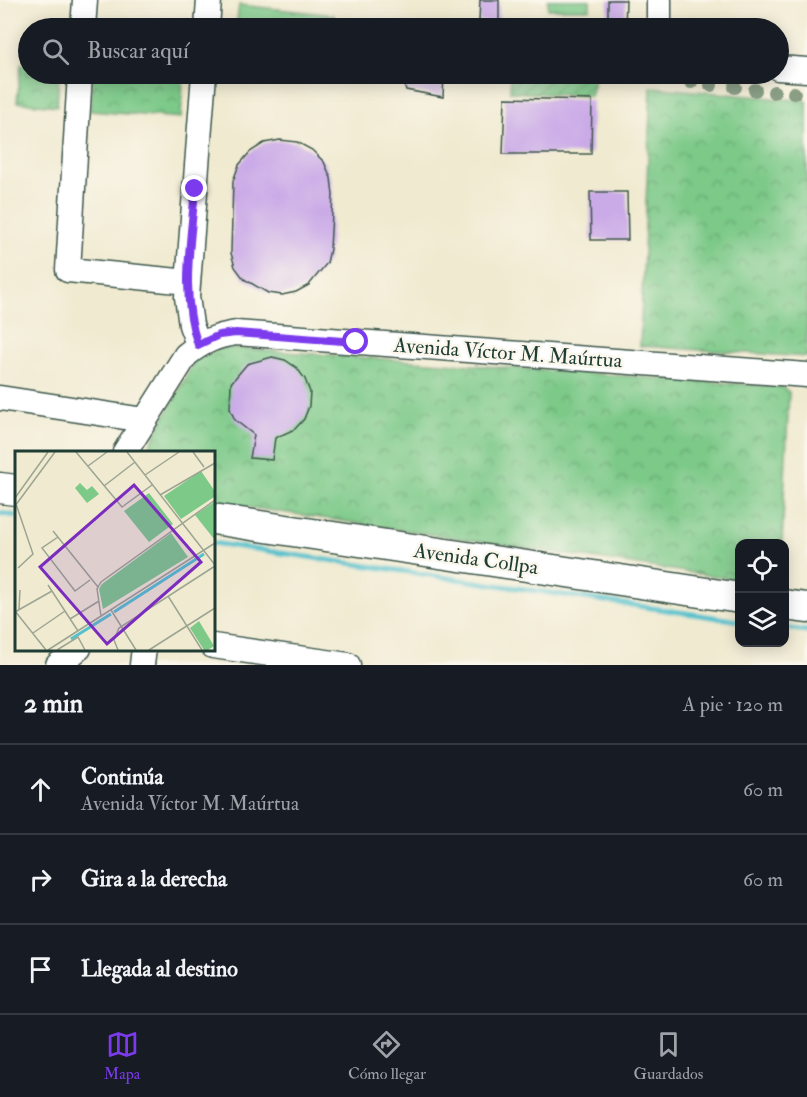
<!DOCTYPE html>
<html lang="es">
<meta charset="utf-8">
<style>
body{margin:0;font-family:"IM FELL Double Pica",serif;background:#242831;color:#f1f3f6}
.controls{position:absolute;right:18px;bottom:18px;display:grid;overflow:hidden;border-radius:12px;box-shadow:0 3px 15px #0003}
.controls button{width:54px;height:54px;display:grid;place-items:center;padding:0;border:0;border-bottom:2px solid #363941;background:#171b24;color:#f1f3f6;font:30px sans-serif}
.stop{position:absolute;width:18px;height:18px;margin:-14px;border:4px solid #7c3aed;border-radius:50%;background:#fff}
.stop.end{background:#7c3aed;border-color:#fff;box-shadow:0 2px 6px #0008}
.list{margin:0;padding:0;list-style:none}
h2{display:flex;justify-content:space-between;align-items:center;height:78px;margin:0;padding:0 24px;font-size:26px}
h2 small{font-size:20px;font-weight:400;color:#9ea1a6}
.list li{display:grid;grid-template-columns:39px 1fr auto;gap:18px;align-items:center;box-sizing:border-box;height:90px;padding:0 24px;border-top:2px solid #363941}
.list b{display:block;font-size:22px;white-space:nowrap}
.list p{margin:0;font-size:20px;white-space:nowrap;color:#9ea1a6}
.list em{font-size:20px;font-style:normal;color:#9ea1a6}
.icon{flex:none;width:33px;height:33px;fill:none;stroke:currentColor;stroke-width:2;stroke-linecap:round;stroke-linejoin:round}
.map{position:relative;flex:none;width:807px;height:665px;overflow:hidden}
.search{position:absolute;background:#171b24;box-shadow:0 3px 15px #0003;left:18px;right:18px;top:18px;height:66px;display:flex;align-items:center;gap:15px;box-sizing:border-box;padding:0 21px;border-radius:33px;color:#9ea1a6;font-size:22px}
.sheet{height:348px;background:#171b24}
nav{display:flex;justify-content:space-around;align-items:center;box-sizing:border-box;height:84px;border-top:2px solid #363941;background:#171b24;font-size:16px;color:#9ea1a6}
nav a{display:grid;justify-items:center;gap:3px}
nav .on{color:#7c3aed}
.map>svg:first-child{display:block}
.grass{fill:#7cc988;stroke:#4e835e;stroke-width:1.5}
.park{fill:url(#park-crowns);stroke:#4e835e;stroke-width:1.5}
.garden{fill:url(#garden-furrows);stroke:#4e835e;stroke-width:1.5}
.lines{fill:none;stroke-linecap:round;stroke-linejoin:round}
.stream{stroke:#54c1cd;stroke-width:5}
.building{fill:#caaae7}
.minor-casing{stroke:#3e574b;stroke-width:27}
.major-casing{stroke:#3e574b;stroke-width:33}
.minor{stroke:#fff;stroke-width:24}
.major{stroke:#fff;stroke-width:30}
.tree{fill:#8a9e86}
.route{stroke:#7c3aed;stroke-width:8}
.labels{text-anchor:middle;dominant-baseline:central;stroke-width:5;stroke-linejoin:round;paint-order:stroke}
.street-label{font-size:21px;fill:#1f3d34;stroke:#fbf7ec}
.inset-river{fill:none;stroke:#54c1cd;stroke-width:3}
.inset-road{fill:none;stroke:#9ca592;stroke-width:1.5}
.view{fill:#7b2cbf;fill-opacity:0.15;stroke:#7b2cbf;stroke-width:3}
.inset-edge{fill:none;stroke:#1f3d34;stroke-width:3}
</style>
<div class="map">
<svg width="807" height="665" viewBox="0 0 807 665">
<defs>
<pattern id="park-crowns" width="20" height="18" patternUnits="userSpaceOnUse" patternTransform="scale(1.5)"><rect width="20" height="18" fill="#7cc988"/><path d="M2 6a3 3 0 1 1 6 0M12 15a3 3 0 1 1 6 0" fill="none" stroke="#65a470"/></pattern>
<pattern id="garden-furrows" width="10" height="10" patternUnits="userSpaceOnUse" patternTransform="scale(1.5)"><rect width="10" height="10" fill="#7cc988"/><path d="M-1 1l2-2M0 10L10 0M9 11l2-2" fill="none" stroke="#65a470"/></pattern>
</defs>
<rect width="100%" height="100%" fill="#fbf7ec"/>
<filter id="ink" filterUnits="userSpaceOnUse"><feTurbulence type="fractalNoise" baseFrequency=".0167" numOctaves="2"/><feDisplacementMap in="SourceGraphic" scale="12" xChannelSelector="R" yChannelSelector="G"/><feConvolveMatrix kernelMatrix="1 2 1 2 8 2 1 2 1" color-interpolation-filters="sRGB"/></filter>
<filter id="wash" filterUnits="userSpaceOnUse"><feTurbulence type="fractalNoise" baseFrequency=".008" numOctaves="4" result="noise"/><feDisplacementMap in="SourceGraphic" scale="24" xChannelSelector="R" yChannelSelector="G"/><feGaussianBlur stdDeviation="1.35" result="paint"/><feColorMatrix in="noise" values="0 0 0 0 0 0 0 0 0 0 0 0 0 0 0 0 0 1.4 0 .05"/><feComposite in="paint" operator="in"/></filter>
<g filter="url(#wash)">
<rect width="100%" height="100%" fill="#f0ead0"/>
<!-- grass -->
<path class="grass" d="M548,0H590V9H548Z
M239,5L334,15L332,28H236Z"/>
<!-- park -->
<path class="park" d="M21,64L28,65V74H59L57,106L17,102Z
M93,74L183,78L181,118L90,111Z
M651,87L807,101V357L640,346Z
M231,348L782,387L789,392L782,543L740,544L739,580L213,502V452H146L195,360L219,349Z"/>
<!-- garden -->
<path class="garden" d="M510,74H596L590,96L510,92Z"/>
<g class="lines">
<!-- stream -->
<path class="stream" d="M0,513L16,516
M213,543L740,621
M784,628L807,631"/>
</g>
<g id="blocks">
<!-- building -->
<path class="building" d="M480,0H499V22L479,21Z
M608,0H626L625,28H608Z
M398,23L427,27V28H398Z
M394,74H444L443,97L406,90L403,81L394,80Z
M505,98L592,100L591,154H503Z
M280,140L297,142L312,150L324,162L331,178L333,195L330,249L327,263L309,285L296,292L282,295L268,293L244,279L235,267L231,253L233,181L239,165L250,152L264,143Z
M590,192H627L628,240H591Z
M272,357L285,360L297,368L305,379L310,392L309,406L304,419L295,429L275,438L272,460L250,458L254,435L235,420L230,409L231,383L247,364Z"/>
</g>
</g>
<g filter="url(#ink)">
<use href="#blocks" fill-opacity="0" stroke="#3e574b" stroke-width="1.5"/>
<g class="lines">
<!-- minor casing -->
<g class="minor-casing">
<path id="minor" d="M659,0V28
M83,28L85,0
M207,28L209,0
M778,68L807,70
M80,74L68,270L188,282
M198,344L191,325L187,297L204,74
M0,398L144,420
M125,452L186,355C202,342 216,336 236,333L807,375
M213,646L348,665
M58,665L79,648
M142,665L144,648"/>
</g>
<!-- major casing -->
<g class="major-casing">
<path id="major" d="M0,488L16,490
M213,519L740,598
M784,605L807,608"/>
</g>
<!-- minor -->
<use href="#minor" class="minor"/>
<!-- major -->
<use href="#major" class="major"/>
</g>
<!-- trees -->
<g class="tree">
<circle cx="691" cy="82" r="7"/>
<circle cx="711" cy="85" r="7"/>
<circle cx="735" cy="87" r="7"/>
<circle cx="755" cy="90" r="7"/>
<circle cx="774" cy="92" r="7"/>
<circle cx="794" cy="93" r="7"/>
</g>
</g>
<g class="lines" filter="url(#ink)">
<!-- route -->
<path class="route" d="M195,189C191,241 180,295 198,345L219,335L236,333L356,342"/>
</g>
<g class="labels">
<!-- street labels -->
<g class="street-label">
<text transform="translate(508 353) rotate(4)">Avenida Víctor M. Maúrtua</text>
<text transform="translate(476 559) rotate(8)">Avenida Collpa</text>
</g>
</g>
<!-- overview -->
<g transform="translate(15 451)">
<rect width="200" height="200" fill="#f0ead0"/>
<path d="M65,32L72,39L77,35L84,43L72,52L60,37ZM184,170L199,195L193,199H189L175,177Z" fill="#7cc988"/>
<path d="M186,20L199,39V46L166,68L149,45ZM134,42L158,73L134,91L109,60ZM199,51V88L180,64ZM156,82L173,106L88,158L84,138L87,133Z" fill="#7cc988"/>
<path class="inset-river" d="M99,161L189,103M56,188L96,163"/>
<path class="inset-road" d="M61,1L107,56L137,34M112,1L200,114M178,1L189,16M73,15L92,1M130,24L164,1M89,35L120,11M145,44L200,12M0,47L33,1M1,53L18,103L3,117M0,55L40,1M38,80L83,136M43,86L27,97L60,140L75,129M33,134L63,180M153,145L187,199M4,158L5,139M96,159L121,199M0,160L31,199M0,161L37,140M86,165L82,138L86,131L200,49M55,168L84,150M18,182L50,160M33,199L200,92M42,199L63,186L70,199M103,199L99,189L104,177L200,115M134,199L200,157"/>
<path class="view" d="M119,34L186,111L92,193L25,116Z"/>
<rect width="200" height="200" class="inset-edge"/>
</g>
</svg>
<div class="controls">
<button><svg class="icon" aria-label="locate" viewBox="0 0 24 24"><circle cx="12" cy="12" r="6"/><path d="M12 2v4M12 18v4M2 12h4M18 12h4"/></svg></button>
<button><svg class="icon" aria-label="layers" viewBox="0 0 24 24"><path d="M12 4l9 5-9 5-9-5zM3 14l9 5 9-5"/></svg></button>
</div>
<div class="stop" style="left:356px;top:342px"></div>
<div class="stop end" style="left:195px;top:189px"></div>
<div class="search"><svg class="icon" aria-label="search" viewBox="0 0 24 24"><circle cx="10" cy="10" r="6"/><path d="M15 15l6 6"/></svg>Buscar aquí</div>
</div>
<section class="sheet">
<h2>2 min<small>A pie · 120 m</small></h2>
<ul class="list">
<li><svg class="icon" aria-label="ahead" viewBox="0 0 24 24"><path d="M12 20V5M6 11l6-6 6 6"/></svg><div><b>Continúa</b><p>Avenida Víctor M. Maúrtua</p></div><em>60 m</em></li>
<li><svg class="icon" aria-label="right" viewBox="0 0 24 24"><path d="M7 20v-9h11M14 6l5 5-5 5"/></svg><div><b>Gira a la derecha</b></div><em>60 m</em></li>
<li><svg class="icon" aria-label="arrive" viewBox="0 0 24 24"><path d="M6 21V4h12l-3 4 3 4H6"/></svg><div><b>Llegada al destino</b></div></li>
</ul>
</section>
<nav>
<a class="on"><svg class="icon" aria-label="map" viewBox="0 0 24 24"><path d="M3 6l6-2 6 2 6-2v14l-6 2-6-2-6 2zM9 4v14M15 6v14"/></svg>Mapa</a>
<a><svg class="icon" aria-label="directions" viewBox="0 0 24 24"><path d="M12 3l9 9-9 9-9-9zM9 14v-3h6M13 9l2 2-2 2"/></svg>Cómo llegar</a>
<a><svg class="icon" aria-label="saved" viewBox="0 0 24 24"><path d="M7 4h10v16l-5-4-5 4z"/></svg>Guardados</a>
</nav>
